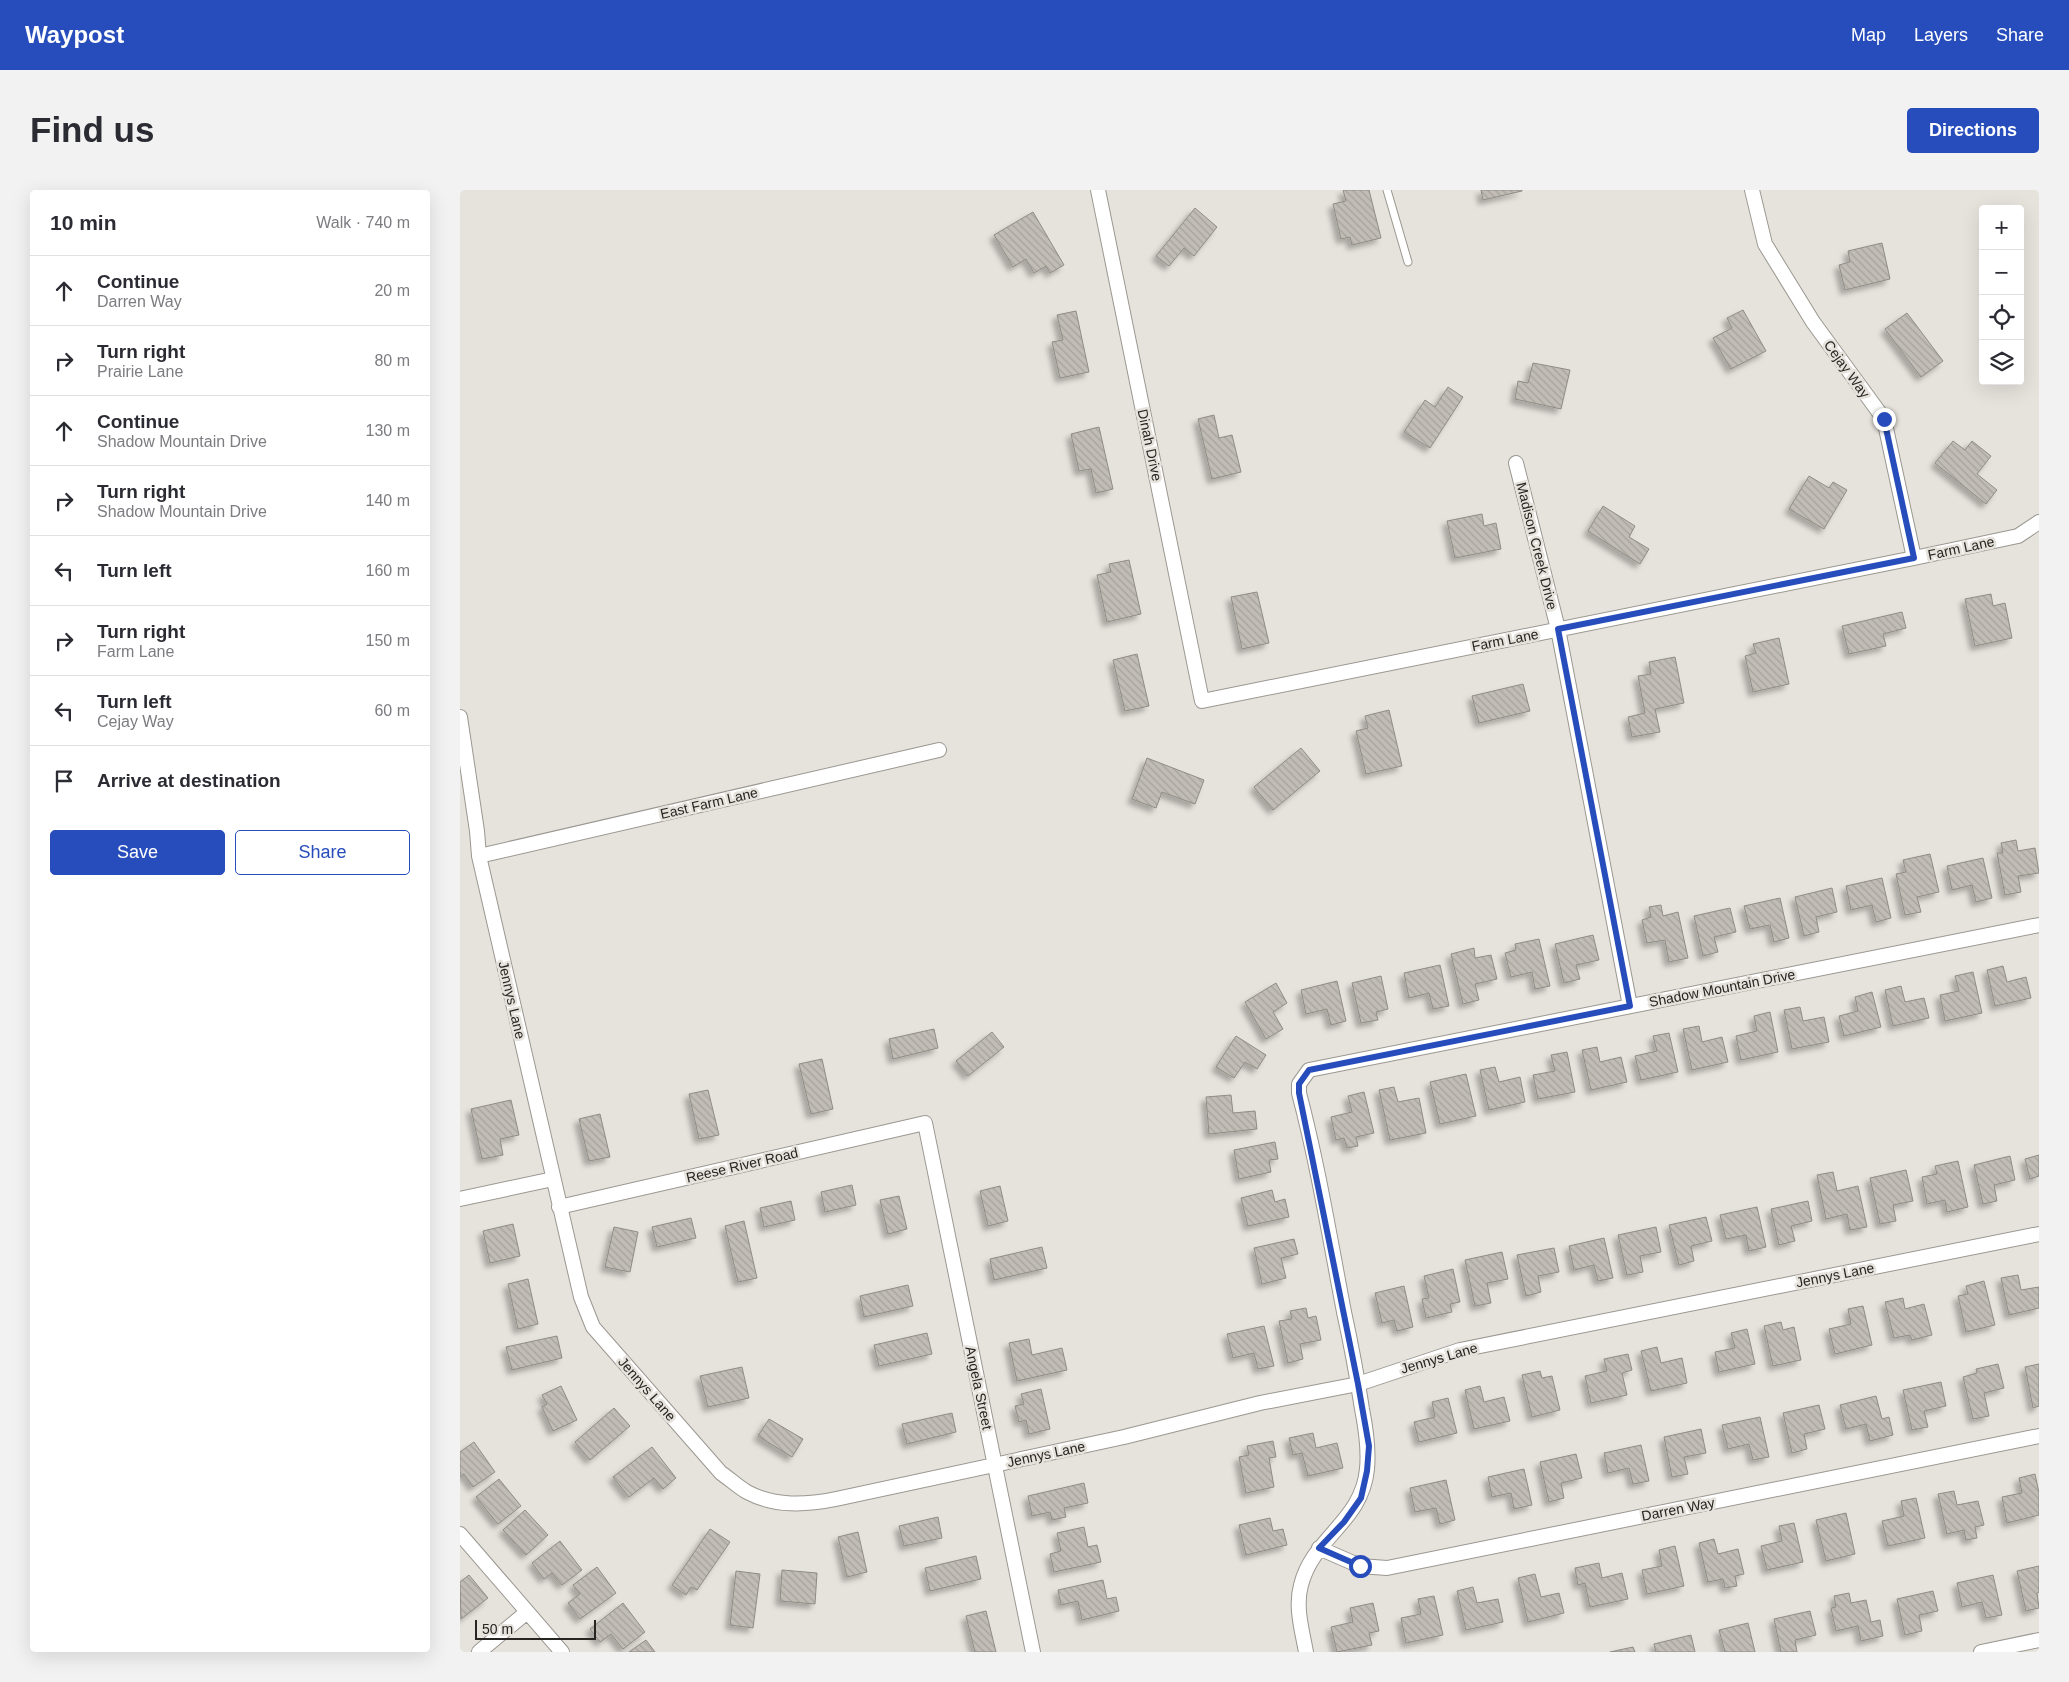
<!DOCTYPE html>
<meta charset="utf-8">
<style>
body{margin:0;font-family:Arial,sans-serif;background:#f2f2f3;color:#2b2b33}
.controls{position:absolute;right:15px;top:15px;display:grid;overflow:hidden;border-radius:5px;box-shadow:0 5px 20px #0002}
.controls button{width:45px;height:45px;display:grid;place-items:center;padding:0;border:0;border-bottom:1px solid #e1e1e2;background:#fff;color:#2b2b33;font:25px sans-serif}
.scale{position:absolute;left:15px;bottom:12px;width:121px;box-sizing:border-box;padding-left:5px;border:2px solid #262522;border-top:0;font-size:14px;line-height:18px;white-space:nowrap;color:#262522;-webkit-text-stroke:4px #e6e2dc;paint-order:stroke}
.stop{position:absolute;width:15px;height:15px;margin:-11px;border:4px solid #274dbc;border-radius:50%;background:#fff}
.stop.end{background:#274dbc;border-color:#fff;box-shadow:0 1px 5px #0008}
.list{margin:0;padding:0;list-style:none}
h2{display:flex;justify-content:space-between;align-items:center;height:65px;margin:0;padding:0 20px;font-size:21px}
h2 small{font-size:16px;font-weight:400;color:#7c7c81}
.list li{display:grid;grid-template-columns:32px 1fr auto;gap:15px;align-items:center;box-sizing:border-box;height:70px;padding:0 20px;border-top:1px solid #e1e1e2}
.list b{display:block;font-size:19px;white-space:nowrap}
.list p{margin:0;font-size:16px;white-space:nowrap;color:#7c7c81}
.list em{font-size:16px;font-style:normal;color:#7c7c81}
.actions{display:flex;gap:10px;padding:15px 20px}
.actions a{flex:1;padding:11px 0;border:1px solid #274dbc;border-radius:5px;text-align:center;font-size:18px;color:#274dbc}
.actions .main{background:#274dbc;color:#fff}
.icon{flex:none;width:28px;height:28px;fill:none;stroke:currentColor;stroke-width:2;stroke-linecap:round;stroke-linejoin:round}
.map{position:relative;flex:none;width:1579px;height:1462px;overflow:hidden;border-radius:5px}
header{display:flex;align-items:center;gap:30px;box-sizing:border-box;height:70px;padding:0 25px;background:#274dbc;color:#fff}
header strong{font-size:24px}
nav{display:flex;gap:28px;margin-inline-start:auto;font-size:18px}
.intro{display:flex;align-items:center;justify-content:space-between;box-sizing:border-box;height:120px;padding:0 30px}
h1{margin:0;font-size:35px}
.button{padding:12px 22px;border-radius:5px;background:#274dbc;color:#fff;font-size:18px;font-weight:700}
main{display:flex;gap:30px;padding:0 30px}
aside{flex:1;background:#fff;border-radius:5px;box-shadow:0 5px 20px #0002}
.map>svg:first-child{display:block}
.building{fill:url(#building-back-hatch);stroke:#8f8c85;filter:url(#shadow)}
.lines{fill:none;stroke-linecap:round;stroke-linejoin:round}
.lane-casing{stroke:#9b9791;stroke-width:9}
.street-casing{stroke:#9b9791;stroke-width:16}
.lane{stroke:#fff;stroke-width:7}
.street{stroke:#fff;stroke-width:14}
.route{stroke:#274dbc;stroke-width:6}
.labels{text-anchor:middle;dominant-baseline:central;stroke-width:5;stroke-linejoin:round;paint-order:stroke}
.street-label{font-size:14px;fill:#262522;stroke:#e6e2dc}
</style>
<header>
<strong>Waypost</strong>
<nav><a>Map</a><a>Layers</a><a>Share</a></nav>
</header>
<div class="intro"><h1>Find us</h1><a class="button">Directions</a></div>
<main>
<aside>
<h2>10 min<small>Walk · 740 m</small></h2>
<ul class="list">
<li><svg class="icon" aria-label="ahead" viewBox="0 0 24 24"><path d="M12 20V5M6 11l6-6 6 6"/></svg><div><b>Continue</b><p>Darren Way</p></div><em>20 m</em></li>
<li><svg class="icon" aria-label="right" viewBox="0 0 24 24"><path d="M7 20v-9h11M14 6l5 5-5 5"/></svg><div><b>Turn right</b><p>Prairie Lane</p></div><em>80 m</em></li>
<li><svg class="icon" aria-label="ahead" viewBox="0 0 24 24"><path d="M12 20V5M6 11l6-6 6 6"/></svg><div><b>Continue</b><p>Shadow Mountain Drive</p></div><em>130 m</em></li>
<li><svg class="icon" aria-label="right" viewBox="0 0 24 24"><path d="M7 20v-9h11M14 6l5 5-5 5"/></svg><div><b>Turn right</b><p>Shadow Mountain Drive</p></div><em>140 m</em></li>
<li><svg class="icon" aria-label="left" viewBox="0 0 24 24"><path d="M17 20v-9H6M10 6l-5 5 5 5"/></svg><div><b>Turn left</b></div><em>160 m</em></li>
<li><svg class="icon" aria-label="right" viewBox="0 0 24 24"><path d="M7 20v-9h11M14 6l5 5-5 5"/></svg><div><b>Turn right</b><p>Farm Lane</p></div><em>150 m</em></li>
<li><svg class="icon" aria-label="left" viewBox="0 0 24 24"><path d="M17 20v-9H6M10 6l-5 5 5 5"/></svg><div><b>Turn left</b><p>Cejay Way</p></div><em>60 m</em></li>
<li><svg class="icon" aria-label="arrive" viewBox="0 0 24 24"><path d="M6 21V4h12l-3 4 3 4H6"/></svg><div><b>Arrive at destination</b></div></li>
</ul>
<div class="actions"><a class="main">Save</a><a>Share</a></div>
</aside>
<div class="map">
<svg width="1579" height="1462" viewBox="0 0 1579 1462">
<defs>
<pattern id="building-back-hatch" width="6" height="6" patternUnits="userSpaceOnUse" patternTransform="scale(1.25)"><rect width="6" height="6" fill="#c1bdb6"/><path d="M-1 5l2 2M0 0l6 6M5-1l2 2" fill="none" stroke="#a6a29c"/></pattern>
<filter id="shadow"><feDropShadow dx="-4.5" dy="4.5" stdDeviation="2.5" flood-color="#0004"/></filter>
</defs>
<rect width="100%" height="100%" fill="#e6e2dc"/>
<!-- building -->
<path class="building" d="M883,0H909L921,48L892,55L890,47L881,49L873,14L886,11Z
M1021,0H1062V1L1023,10Z
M735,18L757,37L734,66L724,58L709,76L696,66Z
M573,22L604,75L590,83L586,76L574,83L566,69L553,77L534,45Z
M1422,53L1430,89L1385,100L1379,75L1390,72L1388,61Z
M1283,120L1306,161L1271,179L1253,148L1272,138L1267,128Z
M616,121L629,182L600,188L592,152L603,150L597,125Z
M1447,123L1483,171L1461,187L1425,139Z
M1073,173L1110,180L1101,219L1055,209L1058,191L1068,193Z
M988,197L1003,207L970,258L944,242L965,210L975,217Z
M754,225L759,248L772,245L781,282L752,289L738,229Z
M639,237L653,299L636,303L631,279L619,281L611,244Z
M1493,251L1505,260L1512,251L1531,266L1517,284L1537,300L1526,314L1475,273Z
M1349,286L1369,298L1373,292L1387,300L1364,339L1329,319Z
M1143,316L1175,336L1169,347L1189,359L1180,374L1128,341Z
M1022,324L1024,336L1036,333L1041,359L995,368L987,331Z
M669,370L681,424L647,432L637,385L651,382L649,374Z
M797,402L809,453L782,459L771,407Z
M1531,404L1533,416L1545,413L1552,448L1515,456L1505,409Z
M1442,422L1446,438L1423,444L1426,456L1389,464L1382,436Z
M1319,448L1329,494L1293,502L1285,466L1296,463L1293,454Z
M677,464L689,516L665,521L653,470Z
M1215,467L1224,513L1195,519L1200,542L1172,547L1168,527L1185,523L1178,486L1191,484L1189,472Z
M1063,494L1070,521L1019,533L1012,506Z
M929,520L942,576L906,584L896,541L908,538L905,526Z
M841,558L860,581L813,620L794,597Z
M687,568L744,590L735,614L702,602L696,618L672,609Z
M1556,650L1558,661L1575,658L1579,683L1558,686L1561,702L1545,705L1537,663H1543L1541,653Z
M1470,664L1479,702L1457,707L1461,722L1445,725L1436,684L1446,682L1443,670Z
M1523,668L1532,708L1516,712L1512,695L1492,700L1487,676Z
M1422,688L1431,728L1416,732L1412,715L1391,720L1386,696Z
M1372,698L1377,722L1356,727L1359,742L1344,746L1335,707Z
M1320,708L1329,748L1314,752L1310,735L1290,739L1284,716Z
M1201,715L1203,726L1218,722L1228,768L1209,772L1205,750L1187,753L1182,730L1191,727L1189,717Z
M1270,718L1276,742L1254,747L1258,762L1243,766L1234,726Z
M1133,745L1139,770L1116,775L1120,789L1104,793L1095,754Z
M1079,749L1090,796L1075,799L1072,782L1051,787L1045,763L1056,760L1055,754Z
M1014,758L1015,768L1031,765L1037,789L1015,794L1019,810L1003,814L991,764Z
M980,775L989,816L973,819L969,803L949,808L944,783Z
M1543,776L1547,792L1566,787L1571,808L1535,816L1527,780Z
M1513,782L1522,823L1485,831L1480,805L1499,801L1495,786Z
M921,786L928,819L916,822L918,830L901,833L892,793Z
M877,791L886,831L871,835L867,819L846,824L841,800Z
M816,793L827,813L813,822L823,839L806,849L785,812Z
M1441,796L1445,812L1464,808L1469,828L1433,836L1425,800Z
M1412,802L1421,837L1384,846L1379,826L1398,821L1395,807Z
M1340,817L1343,831L1364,827L1369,852L1332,859L1324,820Z
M1310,822L1318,862L1281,870L1276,846L1297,841L1294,826Z
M1239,836L1242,852L1262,847L1268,872L1232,880L1223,839Z
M474,839L478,858L433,869L429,849Z
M532,842L544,857L508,886L496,871Z
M1209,843L1218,882L1181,890L1175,866L1197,861L1193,846Z
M776,846L806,865L797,879L785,872L774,888L756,877Z
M1137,857L1140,872L1161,867L1167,892L1131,900L1122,860Z
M1107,862L1115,902L1078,909L1073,885L1095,881L1091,865Z
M362,869L373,919L351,924L339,874Z
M1035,877L1039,892L1060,887L1065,912L1029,920L1020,880Z
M1006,884L1016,926L980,934L970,892Z
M934,897L938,912L959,908L966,943L930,950L919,900Z
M248,900L259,945L239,949L229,904Z
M904,902L914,943L896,947L898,956L887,958L884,948L876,950L871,927L892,922L888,906Z
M771,905L773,923L795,921L797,939L749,944L746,907Z
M51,910L59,945L40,949L43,965L22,969L11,919Z
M140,924L150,967L129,971L119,929Z
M815,952L818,969L809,970L811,982L779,989L774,960Z
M1579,965V986L1570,989L1565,969Z
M1550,966L1555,990L1534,995L1537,1011L1523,1014L1514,975Z
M1498,971L1508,1017L1487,1022L1485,1010L1467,1014L1462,987L1477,984L1475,976Z
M1446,980L1453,1011L1433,1015L1436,1031L1420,1034L1410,988Z
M1373,982L1377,1001L1398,996L1407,1037L1390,1040L1387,1024L1366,1029L1357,985Z
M392,995L396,1015L365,1022L361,1002Z
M540,996L548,1031L528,1036L520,1001Z
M812,1000L815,1012L825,1009L829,1027L788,1036L781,1008Z
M439,1006L447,1039L428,1044L420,1010Z
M331,1011L335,1030L304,1037L300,1018Z
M1348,1011L1352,1031L1331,1036L1335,1051L1319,1055L1311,1019Z
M1297,1017L1306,1057L1289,1061L1286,1045L1266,1049L1260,1025Z
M1246,1027L1252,1051L1231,1056L1234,1071L1219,1075L1209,1035Z
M231,1028L236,1048L197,1057L192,1037Z
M284,1031L297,1088L278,1092L265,1036Z
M53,1034L60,1066L30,1073L23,1041Z
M154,1037L178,1042L170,1082L145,1077Z
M1196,1037L1201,1062L1180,1066L1183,1082L1167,1085L1158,1045Z
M1144,1048L1153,1088L1138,1091L1134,1075L1114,1080L1109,1056Z
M834,1049L838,1064L821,1068L826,1088L802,1094L794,1058Z
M582,1057L587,1078L534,1090L530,1069Z
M1094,1058L1099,1082L1078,1086L1081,1102L1066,1106L1057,1065Z
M1042,1062L1048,1089L1027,1093L1031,1113L1015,1116L1005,1070Z
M993,1079L1000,1112L990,1114L992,1122L966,1128L962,1109L969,1108L964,1086Z
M1558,1085L1561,1100L1579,1097V1118L1549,1125L1541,1088Z
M68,1089L78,1134L58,1139L48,1094Z
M1524,1091L1535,1135L1506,1142L1498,1106L1508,1104L1506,1096Z
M448,1095L453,1116L404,1127L400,1106Z
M944,1096L953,1137L937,1141L934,1130L922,1133L915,1103Z
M1443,1108L1445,1119L1464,1114L1472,1145L1452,1150L1450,1145L1434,1148L1425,1112Z
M1403,1116L1412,1155L1375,1164L1369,1139L1391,1134L1388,1119Z
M846,1118L848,1128L856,1126L861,1150L840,1154L843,1169L828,1173L819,1131L832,1129L830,1121Z
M1321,1132L1323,1140L1334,1137L1341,1170L1313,1176L1304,1136Z
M804,1136L814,1176L798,1179L794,1163L773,1168L767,1144Z
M1287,1139L1295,1174L1259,1182L1255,1162L1275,1158L1271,1143Z
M467,1143L472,1164L419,1176L414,1155Z
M97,1146L102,1168L52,1180L46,1157Z
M569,1149L572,1165L602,1158L607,1180L557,1191L549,1153Z
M1197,1157L1201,1173L1222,1168L1227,1193L1191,1201L1181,1161Z
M1168,1164L1172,1180L1162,1183L1167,1205L1131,1213L1125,1186L1147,1181L1144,1169Z
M1538,1174L1544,1198L1524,1203L1529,1226L1513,1229L1503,1187L1517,1183L1516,1179Z
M1579,1174V1216L1573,1218L1565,1177Z
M282,1177L289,1208L248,1217L240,1186Z
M1080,1181L1082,1188L1092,1186L1100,1220L1072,1227L1062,1185Z
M1481,1192L1486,1216L1464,1221L1468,1237L1452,1240L1443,1200Z
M101,1196L117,1230L93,1241L82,1217L87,1214L82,1205Z
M1020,1196L1024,1212L1044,1207L1050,1231L1014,1239L1005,1200Z
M581,1199L590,1239L569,1244L566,1230L559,1232L555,1216L564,1214L561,1204Z
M1416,1206L1422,1229L1429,1227L1433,1245L1410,1251L1406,1234L1386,1239L1380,1215Z
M988,1208L997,1243L959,1252L954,1232L975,1227L972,1212Z
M1359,1215L1365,1239L1344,1244L1347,1259L1332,1263L1323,1223Z
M154,1218L170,1236L130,1270L115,1252Z
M492,1223L496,1242L447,1254L442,1234Z
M1300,1227L1309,1267L1293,1270L1289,1254L1268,1259L1262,1235Z
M309,1229L343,1249L332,1267L298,1246Z
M1241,1239L1246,1263L1224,1267L1228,1284L1212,1287L1204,1247Z
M853,1243L856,1258L877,1253L883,1278L848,1286L842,1263L833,1265L829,1248Z
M813,1251L816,1267L809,1268L814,1297L786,1303L779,1267L789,1265L787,1256Z
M14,1252L35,1282L13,1297L4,1284L0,1287V1262Z
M1181,1255L1189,1291L1173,1294L1169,1278L1148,1283L1144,1263Z
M192,1257L216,1288L203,1299L194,1288L169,1307L153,1287Z
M1116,1264L1122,1288L1101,1293L1104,1308L1089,1312L1080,1272Z
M1064,1279L1072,1315L1054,1319L1051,1303L1032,1307L1028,1287Z
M1575,1284L1579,1303V1325L1547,1333L1542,1307L1562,1303L1559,1288Z
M39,1289L61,1316L38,1334L16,1307Z
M986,1290L995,1330L980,1334L976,1318L955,1322L950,1298Z
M624,1293L628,1313L604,1318L606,1327L592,1330L590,1322L572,1326L568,1306Z
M1494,1301L1497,1315L1518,1311L1524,1335L1515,1337L1517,1348L1506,1350L1504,1340L1487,1344L1478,1304Z
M1456,1308L1465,1348L1428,1356L1422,1331L1444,1326L1441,1311Z
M65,1320L88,1345L66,1365L43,1340Z
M1386,1323L1395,1364L1366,1371L1356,1330Z
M478,1327L482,1348L444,1356L439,1336Z
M810,1328L813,1341L823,1339L827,1355L786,1365L779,1335Z
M1334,1333L1343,1372L1307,1380L1301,1356L1322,1351L1319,1336Z
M624,1337L628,1357L637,1355L641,1372L594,1382L590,1364L601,1361L597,1343Z
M250,1339L270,1352L237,1400L231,1397L226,1405L212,1395Z
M398,1342L407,1382L387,1387L378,1347Z
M1254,1349L1258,1364L1278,1359L1284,1384L1275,1386L1277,1396L1265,1398L1263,1389L1248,1392L1239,1353Z
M100,1351L122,1380L102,1395L92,1383L84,1389L72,1373Z
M1215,1356L1224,1396L1187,1404L1182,1380L1202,1376L1199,1360Z
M516,1366L521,1389L470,1401L465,1378Z
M1139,1373L1142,1388L1162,1383L1168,1409L1130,1417L1125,1393L1118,1395L1115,1378Z
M1579,1376V1402L1577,1403L1579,1418L1566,1421L1557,1381Z
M137,1377L156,1403L120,1429L108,1413L120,1404L113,1395Z
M322,1380L357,1383L355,1414L320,1411Z
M276,1381L300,1384L293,1438L270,1435Z
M1075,1384L1081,1407L1099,1403L1104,1423L1068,1432L1058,1388Z
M9,1385L28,1408L1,1429L0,1392Z
M1533,1385L1542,1425L1526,1428L1522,1412L1502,1417L1497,1393Z
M643,1390L647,1409L656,1407L659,1421L622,1430L618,1411L601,1415L598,1400Z
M1013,1397L1017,1413L1038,1409L1043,1432L1006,1440L997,1401Z
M1473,1401L1478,1421L1459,1425L1462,1441L1445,1445L1437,1409Z
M1389,1403L1391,1413L1406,1410L1411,1432L1420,1430L1423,1446L1401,1451L1398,1436L1376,1441L1371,1418L1376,1417L1374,1406Z
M974,1406L983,1445L946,1453L941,1428L961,1424L958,1409Z
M163,1413L185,1442L163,1459L151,1444L140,1452L130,1439Z
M913,1413L919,1441L909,1443L912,1455L877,1462L871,1437L893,1432L890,1418Z
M526,1421L536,1462H515L506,1426Z
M1350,1421L1356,1445L1335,1450L1337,1462H1321L1314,1429Z
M1288,1433L1295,1462H1265L1259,1440Z
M1231,1445L1235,1462H1196L1194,1454Z
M186,1450L195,1462H169Z
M1173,1457L1175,1462H1150Z"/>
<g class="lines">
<!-- lane casing -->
<g class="lane-casing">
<path id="lane" d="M927,0L948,72"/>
</g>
<!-- street casing -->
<g class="street-casing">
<path id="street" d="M638,0L742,511L1454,368L1558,346L1579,332
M1292,0L1305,54L1353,132L1424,229L1454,368
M1056,273L1098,439L1170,816
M0,527L17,641L19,666L121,1107L133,1137L261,1283C270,1289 278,1297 287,1302C315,1317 346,1315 376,1309L664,1247L800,1213L898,1194L1000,1160L1579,1044
M19,666L479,560
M0,1009L93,989
M99,1017L465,933L573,1462
M0,1344L102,1462
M859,1358L900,1376L927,1378L1579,1246
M19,1462L67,1422
M846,1462C842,1440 835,1417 841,1395C853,1347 902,1332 907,1279C909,1258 906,1239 902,1219C897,1186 891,1154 884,1122C870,1049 858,975 839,903V894L849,880L1579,735
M1521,1462L1579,1450"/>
</g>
<!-- lane -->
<use href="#lane" class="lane"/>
<!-- street -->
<use href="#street" class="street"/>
</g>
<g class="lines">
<!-- route -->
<path class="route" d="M900,1376L859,1358L884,1332L901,1308L907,1281L909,1256L898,1194L839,903V894L849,880L1170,816L1098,439L1454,368L1424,229"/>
</g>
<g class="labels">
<!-- street labels -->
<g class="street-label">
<text transform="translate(1387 179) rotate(54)">Cejay Way</text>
<text transform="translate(690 255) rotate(78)">Dinah Drive</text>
<text transform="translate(1077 356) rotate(76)">Madison Creek Drive</text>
<text transform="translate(1501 358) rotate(-12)">Farm Lane</text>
<text transform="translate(1045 450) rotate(-11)">Farm Lane</text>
<text transform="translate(249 613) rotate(-13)">East Farm Lane</text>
<text transform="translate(1262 798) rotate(-11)">Shadow Mountain Drive</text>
<text transform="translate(52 810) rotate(77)">Jennys Lane</text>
<text transform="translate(282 975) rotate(-13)">Reese River Road</text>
<text transform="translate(1375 1085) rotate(-11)">Jennys Lane</text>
<text transform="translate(979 1168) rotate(-16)">Jennys Lane</text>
<text transform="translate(519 1198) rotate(78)">Angela Street</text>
<text transform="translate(187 1199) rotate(49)">Jennys Lane</text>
<text transform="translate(586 1264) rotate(-12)">Jennys Lane</text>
<text transform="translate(1218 1319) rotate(-11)">Darren Way</text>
</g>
</g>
</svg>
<div class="controls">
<button>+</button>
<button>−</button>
<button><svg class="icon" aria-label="locate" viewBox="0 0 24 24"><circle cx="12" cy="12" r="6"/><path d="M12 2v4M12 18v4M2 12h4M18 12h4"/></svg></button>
<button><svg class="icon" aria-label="layers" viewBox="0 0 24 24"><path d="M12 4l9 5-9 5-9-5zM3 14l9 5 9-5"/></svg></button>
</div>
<div class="scale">50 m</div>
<div class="stop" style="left:900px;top:1376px"></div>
<div class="stop end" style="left:1424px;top:229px"></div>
</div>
</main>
